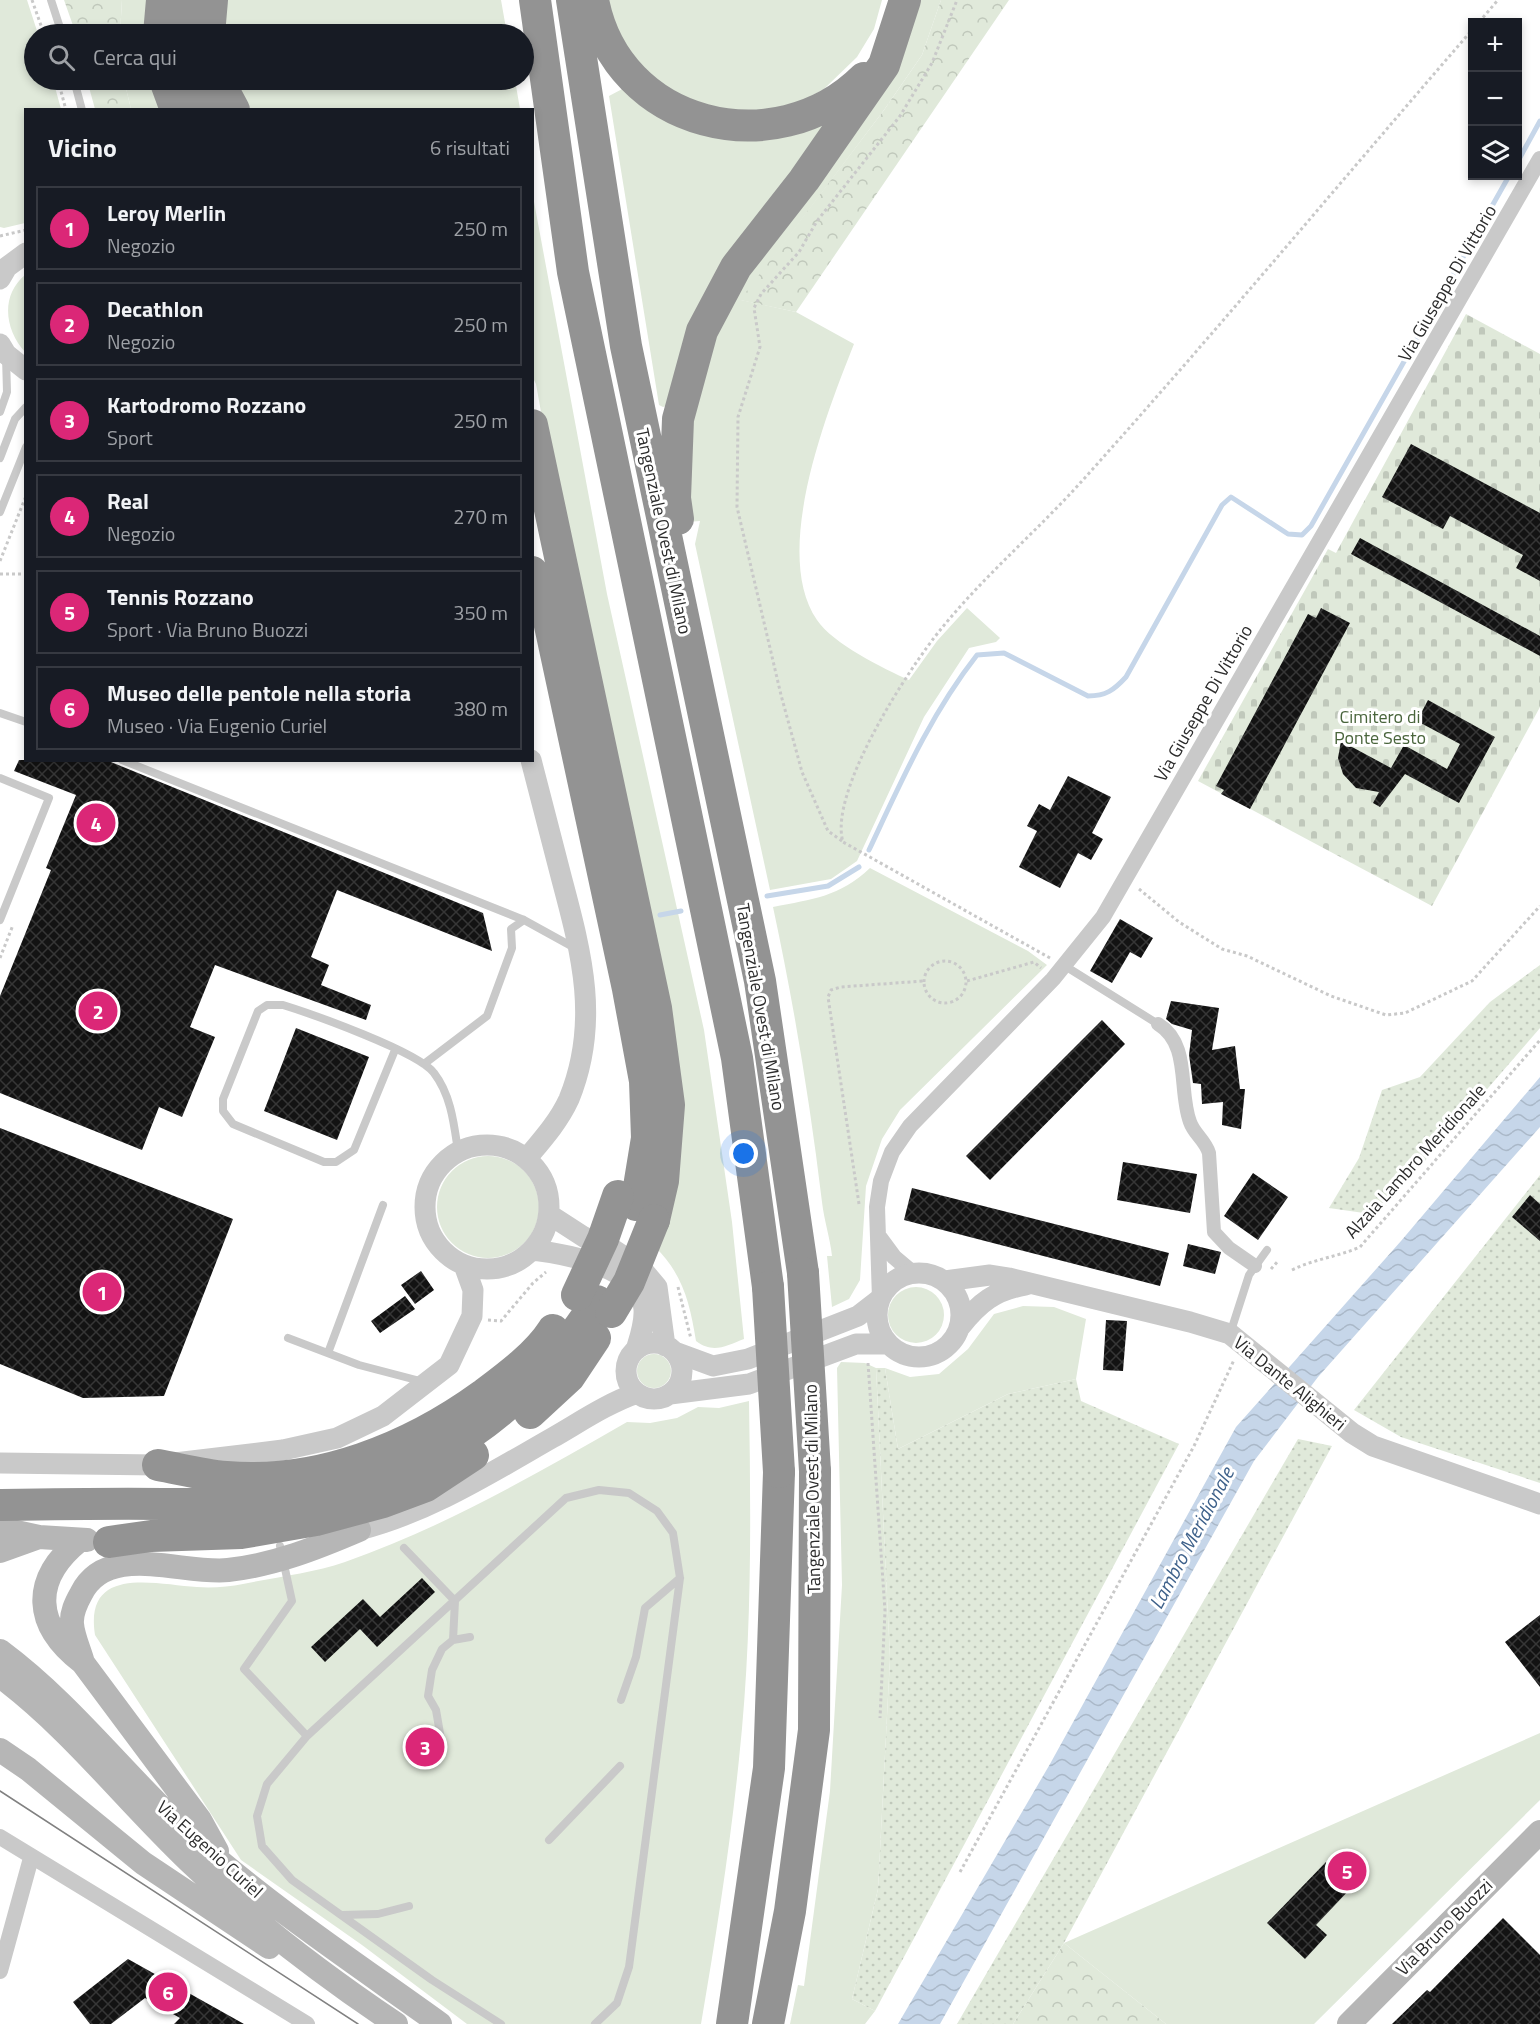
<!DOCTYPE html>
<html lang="it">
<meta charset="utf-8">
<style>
body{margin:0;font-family:"Titillium Web",sans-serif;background:#242831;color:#f1f3f6}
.controls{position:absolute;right:18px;top:18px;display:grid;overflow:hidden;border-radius:0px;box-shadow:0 3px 9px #0003}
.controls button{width:54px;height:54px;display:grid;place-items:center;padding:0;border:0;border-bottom:2px solid #363941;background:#171b24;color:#f1f3f6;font:30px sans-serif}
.you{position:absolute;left:744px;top:1154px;width:21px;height:21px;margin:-15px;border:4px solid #fff;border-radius:50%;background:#1a73e8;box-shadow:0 0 0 9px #1a73e833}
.badge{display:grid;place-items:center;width:39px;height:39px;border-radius:50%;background:#db2777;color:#fff;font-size:20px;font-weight:700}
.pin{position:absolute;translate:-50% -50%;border:3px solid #fff;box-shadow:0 2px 6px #0006}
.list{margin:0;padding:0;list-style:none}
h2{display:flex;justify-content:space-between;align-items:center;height:78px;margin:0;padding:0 24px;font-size:26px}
h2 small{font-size:20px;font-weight:400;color:#9ea1a6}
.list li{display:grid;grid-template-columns:39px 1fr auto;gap:18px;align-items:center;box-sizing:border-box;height:84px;margin:0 12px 12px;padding:0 12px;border:2px solid #363941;border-radius:0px}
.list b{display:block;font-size:22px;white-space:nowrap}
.list p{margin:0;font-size:20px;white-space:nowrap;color:#9ea1a6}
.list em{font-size:20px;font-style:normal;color:#9ea1a6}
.icon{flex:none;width:33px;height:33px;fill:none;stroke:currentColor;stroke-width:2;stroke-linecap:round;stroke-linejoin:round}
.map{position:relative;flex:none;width:1540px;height:2024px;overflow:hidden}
.search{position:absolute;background:#171b24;box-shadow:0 3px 9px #0003;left:24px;top:24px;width:510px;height:66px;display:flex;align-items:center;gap:15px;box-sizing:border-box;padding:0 21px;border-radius:33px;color:#9ea1a6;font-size:22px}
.panel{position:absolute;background:#171b24;box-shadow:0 3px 9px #0003;left:24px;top:108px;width:510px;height:654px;border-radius:0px}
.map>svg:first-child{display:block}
.grass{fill:#e0e9da}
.forest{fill:url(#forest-crowns)}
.cemetery{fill:url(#cemetery-stones)}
.garden{fill:url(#garden-dots)}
.water{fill:url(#water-waves)}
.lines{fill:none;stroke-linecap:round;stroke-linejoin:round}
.stream{stroke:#c6d6e9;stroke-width:5}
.building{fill:url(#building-cross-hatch)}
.path{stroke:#c9c9c9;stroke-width:3;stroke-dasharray:3 3;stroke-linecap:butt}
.service{stroke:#c9c9c9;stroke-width:8}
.pedestrian{stroke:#c9c9c9;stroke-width:14}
.minor{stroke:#c9c9c9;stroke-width:16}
.tertiary{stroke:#c9c9c9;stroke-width:21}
.secondary{stroke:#b6b6b6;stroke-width:24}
.motorway{stroke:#939393;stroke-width:32}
.tram{stroke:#818181;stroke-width:1.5}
.motorway-bridge{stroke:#939393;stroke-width:32}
.labels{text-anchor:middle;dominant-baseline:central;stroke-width:6;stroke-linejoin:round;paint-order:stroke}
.street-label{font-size:18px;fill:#2c2c2c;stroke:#fff}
.park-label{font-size:18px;fill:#49653c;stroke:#fff}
.water-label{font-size:20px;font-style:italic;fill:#3e618a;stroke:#fff}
</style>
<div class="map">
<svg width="1540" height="2024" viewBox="0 0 1540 2024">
<defs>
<pattern id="forest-crowns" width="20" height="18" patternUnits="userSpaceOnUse" patternTransform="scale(1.5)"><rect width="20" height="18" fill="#e0e9da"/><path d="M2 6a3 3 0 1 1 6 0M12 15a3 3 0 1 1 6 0" fill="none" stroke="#c0c8bb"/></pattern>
<pattern id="cemetery-stones" width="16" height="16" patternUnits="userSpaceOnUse" patternTransform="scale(1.5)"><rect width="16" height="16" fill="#e0e9da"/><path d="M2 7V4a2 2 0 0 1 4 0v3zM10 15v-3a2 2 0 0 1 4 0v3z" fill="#c0c8bb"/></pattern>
<pattern id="garden-dots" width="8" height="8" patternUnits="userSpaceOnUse" patternTransform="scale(1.5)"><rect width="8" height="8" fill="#e0e9da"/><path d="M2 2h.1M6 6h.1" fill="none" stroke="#c0c8bb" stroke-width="1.8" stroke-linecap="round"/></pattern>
<pattern id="water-waves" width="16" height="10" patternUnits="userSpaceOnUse" patternTransform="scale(1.5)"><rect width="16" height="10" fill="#c6d6e9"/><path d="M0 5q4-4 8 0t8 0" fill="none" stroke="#aab8c8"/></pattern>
<pattern id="building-cross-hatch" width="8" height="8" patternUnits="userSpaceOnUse" patternTransform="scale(1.5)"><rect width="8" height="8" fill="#131313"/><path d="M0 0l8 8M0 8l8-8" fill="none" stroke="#363636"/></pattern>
</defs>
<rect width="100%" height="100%" fill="#fff"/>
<!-- grass -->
<path class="grass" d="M0,0H27L38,34H34V80H53L61,109L26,110L25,223L4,228L0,227Z
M122,0H154L151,34H120Z
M228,0H501L507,34H223L222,24Z
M601,0H882L874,29L857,57L824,89L795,105L759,114L698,107L642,75Z
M915,0H941L922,55L884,110L741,300L796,312L854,344C827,412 771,553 817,620C832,643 884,669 909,680L937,641L967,608L1000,638L996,642L969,648L924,717L857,861L831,879L770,890L695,544L700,521L687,522L685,437L720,315Z
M124,80H156L164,109H131Z
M231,80H515L520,109H243Z
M626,87L660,112L818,118L824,124L667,406L663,407L659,405L609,96Z
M532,191L607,594L704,1030L732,1222L744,1339C726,1346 713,1354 696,1341C690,1304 683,1274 655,1247L560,518L536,384L533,378Z
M25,275V352C5,330 0,296 25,275Z
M870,868L1028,951L1047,965L900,1110L882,1139L866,1186L860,1280L849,1299L832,1307L827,1256H832C830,1238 824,1220 822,1202C810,1102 794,1005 773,907C813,899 839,897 870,868Z
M437 1207a51 51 0 1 1 102 0a51 51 0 1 1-102 0Z
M888 1315a28 28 0 1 1 56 0a28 28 0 1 1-56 0Z
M1023,1306L1054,1307L1086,1319L1076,1379L1008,1394L898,1449L885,1368L910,1377L939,1374L968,1349L994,1314Z
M637 1371a17 17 0 1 1 34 0a17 17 0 1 1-34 0Z
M841,1362L865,1363L876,1368L890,1658L878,1889L852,1999L875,2011L865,2024H790L798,1985L804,1986L830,1791L842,1585L837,1368Z
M749,1401C751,1520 752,1640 739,1759C730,1848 716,1936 701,2024H467L362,1945L241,1860L95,1635C84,1565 154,1584 197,1587C211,1588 229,1587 243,1584C276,1577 313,1573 345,1562C445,1527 536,1474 627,1422L650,1423L677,1418L698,1407L719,1408Z
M1540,1733V1800L1314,2024H1166L1064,1943Z"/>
<!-- forest -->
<path class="forest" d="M64,0H122L120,34H76Z
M941,0H1009L796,312L740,300L884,110L922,55Z
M87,80H124L131,109H95Z
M1064,1943L1166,2024H1013Z"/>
<!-- cemetery -->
<path class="cemetery" d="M1466,314L1540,354V707L1432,906L1198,781L1328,549L1336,553Z"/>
<!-- garden -->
<path class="garden" d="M1540,965V1028L1378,1215L1329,1208L1359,1158L1382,1090L1420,1077L1490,1002Z
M1540,1175V1483L1401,1437L1354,1410Z
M876,1368H885L898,1449L1008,1394L1076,1379L1081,1401L1179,1444L875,2011L852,1999L878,1889L890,1658Z
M1298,1439L1332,1446L1064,1943L1013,2024H957Z"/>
<!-- water -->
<path class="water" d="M1540,1077V1127L1318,1377L1254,1461L940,2024H898L1050,1764L1236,1427L1401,1241Z"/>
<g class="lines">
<!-- stream -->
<path class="stream" d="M1518,161L1540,121
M869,850C901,782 930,715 977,655L1004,653L1088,696C1106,696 1114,690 1126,677L1222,505L1231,497L1288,534L1302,535L1311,526L1509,176
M767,896L828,886L859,867
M660,915L681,911"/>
</g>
<!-- building -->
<path class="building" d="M1411,444L1540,513V581L1516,568L1523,555L1450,516L1443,529L1382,497Z
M1360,538L1540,636V656L1351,554Z
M1321,608L1350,623L1250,809L1221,794L1224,790L1216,786L1308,614L1316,618Z
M1428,700L1495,737L1459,803L1405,774L1380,807L1373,803L1379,792L1356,788L1343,774L1338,758L1341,741L1391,768L1404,745L1447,769L1460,744L1417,721Z
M19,760H106L483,913L492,951L337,890L311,957L329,965L321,985L371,1005L366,1020L215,965L190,1027L215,1037L182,1117L159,1107L142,1150L0,1093V996L51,870L46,868L76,795L14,771Z
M1068,776L1111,797L1092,833L1103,839L1091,860L1078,853L1060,888L1019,867L1037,831L1027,826L1039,804L1050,810Z
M1120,919L1153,938L1141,958L1130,952L1112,983L1090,971Z
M1171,1001L1219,1008L1212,1050L1235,1046L1240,1089H1245L1241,1129L1222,1125L1223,1102L1202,1104L1201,1084L1193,1083L1189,1055L1192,1030L1172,1024L1166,1019Z
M1102,1020L1125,1044L990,1180L966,1156Z
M296,1028L369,1057L337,1140L264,1111Z
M0,1128L233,1219L164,1396L83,1398L0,1364Z
M1123,1162L1197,1174L1190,1213L1117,1200Z
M1253,1173L1288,1197L1258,1240L1224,1216Z
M912,1188L1169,1253L1160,1286L904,1220Z
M1530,1195L1540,1204V1241L1512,1217Z
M1188,1244L1221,1252L1215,1274L1183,1266Z
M421,1271L434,1290L415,1304L401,1285Z
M405,1296L415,1309L380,1333L371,1321Z
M1106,1320L1127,1321L1123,1371L1103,1370Z
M422,1578L435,1592L377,1647L360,1629L325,1662L311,1647L363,1599L380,1617Z
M1540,1615V1687L1505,1642Z
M1326,1862L1352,1887L1316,1925L1327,1935L1305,1959L1267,1923Z
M1503,1918L1540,1955V2024H1392L1427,1990L1430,1992Z
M128,1959L244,2024H174L180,2018L145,1998L111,2024H90L73,2002Z"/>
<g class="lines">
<!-- path -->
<path class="path" d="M32,0L44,34
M1479,22L1498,0
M58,80L66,110
M0,236L26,230
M0,561L26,496
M0,574H26
M842,841L828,831L802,772L781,695L737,507L738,417L760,347L754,308L761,294L799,252L817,221L900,116L932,63L957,0
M1139,889L1179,922L1222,949L1247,956L1331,996L1386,1015L1405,1013L1472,981L1540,906
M0,958L13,925
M1050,958L843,842C828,792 909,668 941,629C984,576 1037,531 1082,481C1215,333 1342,180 1472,30
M924 982a21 21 0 1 1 42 0a21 21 0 1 1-42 0Z
M967,981L1034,962L1041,968
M859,1204L828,997L831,990L841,987L923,981
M1271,1269L1279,1260
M1292,1270C1314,1259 1337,1257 1360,1247L1540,1040
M678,1287L691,1339
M488,1320L501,1321L533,1283L546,1272
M868,1363L885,1611L880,1718
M960,1872L1194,1446L1234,1360"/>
<!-- service -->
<path class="service" d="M51,0L62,34
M74,80L82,110
M0,412L7,392L6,357
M0,458L15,419L26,407
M0,512L26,447
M0,713L26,722
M122,760L524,920L573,947
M0,778L49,798L0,920
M1065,966L1158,1024
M395,1050L354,1150L336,1162H324L233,1124L223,1111V1099L258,1011L267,1005H283C312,1014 419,1052 434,1073C451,1095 454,1124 458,1151
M424,1064L487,1016L512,948L511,929L524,920
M1230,1334L1249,1275L1267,1250
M288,1338L359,1365L424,1382
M328,1353L383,1205
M280,1546L292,1601L244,1669L307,1736
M404,1548L455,1601L453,1640
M621,1700L636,1657L645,1608L680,1578
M442,1745L436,1710L428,1696L432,1670L442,1649L453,1640L470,1637
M549,1840L620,1766
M342,1915L378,1914L409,1906
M501,2024L432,1980L292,1880L262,1846L257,1816L267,1784L307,1736L566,1498L599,1490L629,1493L657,1511L673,1533L680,1578L629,1967L617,2003L595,2024"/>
<!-- pedestrian -->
<path class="pedestrian" d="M1158,1024C1191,1044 1178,1090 1190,1122C1194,1134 1205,1140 1209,1153L1214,1232L1229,1248L1255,1266"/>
<!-- minor -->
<path class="minor" d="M880,1238L894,1257L913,1273
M880,1299L877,1207L881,1181L892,1152L910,1126L1053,979L1103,917L1540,159
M0,1837L307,2024
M0,1971L31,1858"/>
<!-- tertiary -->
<path class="tertiary" d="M0,279L7,267L26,253
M0,344L6,354L26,370
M425 1207a62 62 0 1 1 124 0a62 62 0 1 1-124 0Z
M527,1158C543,1139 559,1121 569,1099C600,1023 582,955 562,880C552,840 541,800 531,760
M550,1215L584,1237L614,1250L641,1268L657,1287L665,1346
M533,1250C565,1254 641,1267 644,1309C645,1323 640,1337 636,1350
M877 1315a42 42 0 1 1 84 0a42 42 0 1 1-84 0Z
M945,1281L990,1275L1009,1278L1190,1322L1230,1334L1352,1433L1373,1446L1540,1504
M960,1327C979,1303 995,1290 1026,1285
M626 1371a28 28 0 1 1 56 0a28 28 0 1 1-56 0Z
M675,1352L713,1366L748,1359L858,1316L880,1299
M670,1394L749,1384L856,1344H888
M0,1463L158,1465L283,1450L337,1438L383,1416L449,1365L472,1316L473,1290L464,1265
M359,1530C429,1512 489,1474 552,1438C580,1422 606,1404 637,1393"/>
<!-- secondary -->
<path class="secondary" d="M0,1532L7,1530L39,1537L87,1540
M80,1540C30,1580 34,1626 83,1663L200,1820L217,1851
M0,1551L39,1537
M0,1651C74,1706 128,1780 196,1841C272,1908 358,1965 440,2024
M83,1663C80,1651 73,1637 72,1624C71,1613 76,1603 81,1594C107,1541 183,1575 228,1570C274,1565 317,1548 359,1530
M0,1676C71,1729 125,1800 189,1861C250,1919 326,1977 396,2024
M0,1750L28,1769L143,1863L269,1947
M1349,2024L1540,1832"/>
<!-- motorway -->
<path class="motorway" d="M535,0L573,272L737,1058L768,1287
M572,0L626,346L760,981L803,1273
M593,0C617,127 775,166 864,78
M159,34L162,0
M183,34L182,10L185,0
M209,34L212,0
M165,80L176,110
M192,80L204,110
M218,80L234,110
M532,425L656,1008L669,1105L663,1181L654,1220
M678,519L675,498L678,419L702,331L736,267L804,180L884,65L905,0
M532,572L546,607L628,989L645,1081L647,1138L636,1205
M530,1413L569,1377L595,1338
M158,1465C180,1469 203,1475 226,1477C318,1485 410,1448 483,1395C507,1377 537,1355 553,1330
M0,1505C58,1504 115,1503 173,1504C227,1504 283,1506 336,1494C444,1469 539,1393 597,1301
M109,1542L151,1536L241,1533L316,1520L383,1502L426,1486L473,1455
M732,2024L769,1768L779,1472
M768,2024L790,1911L814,1730L815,1471"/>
<!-- tram -->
<path class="tram" d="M0,1791L358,2024"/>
<!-- motorway-bridge -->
<path class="motorway-bridge" d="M803,1273L815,1471
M768,1287L779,1472
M577,1295L603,1239L618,1196
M611,1312L629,1282L654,1220"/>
</g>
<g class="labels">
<!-- street labels -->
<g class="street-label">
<text transform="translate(1447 283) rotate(-60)">Via Giuseppe Di Vittorio</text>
<text transform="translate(664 531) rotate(78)">Tangenziale Ovest di Milano</text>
<text transform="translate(1203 703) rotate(-60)">Via Giuseppe Di Vittorio</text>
<text transform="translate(761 1007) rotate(80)">Tangenziale Ovest di Milano</text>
<text transform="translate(1415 1161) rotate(-48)">Alzaia Lambro Meridionale</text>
<text transform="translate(1290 1383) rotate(39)">Via Dante Alighieri</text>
<text transform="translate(812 1489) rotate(-91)">Tangenziale Ovest di Milano</text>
<text transform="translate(210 1849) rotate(42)">Via Eugenio Curiel</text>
<text transform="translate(1444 1927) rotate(-45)">Via Bruno Buozzi</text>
</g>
<!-- park labels -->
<g class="park-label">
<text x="1380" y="716">Cimitero di<tspan x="1380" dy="21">Ponte Sesto</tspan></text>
</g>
<!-- water labels -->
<g class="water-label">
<text transform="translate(1191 1538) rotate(-62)">Lambro Meridionale</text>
</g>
</g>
</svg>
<div class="controls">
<button>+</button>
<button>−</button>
<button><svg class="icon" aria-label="layers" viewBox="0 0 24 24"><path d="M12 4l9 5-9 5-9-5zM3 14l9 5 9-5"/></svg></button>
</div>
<div class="you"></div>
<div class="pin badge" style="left:102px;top:1292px">1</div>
<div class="pin badge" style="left:98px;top:1011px">2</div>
<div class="pin badge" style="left:425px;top:1747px">3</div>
<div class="pin badge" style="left:96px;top:823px">4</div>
<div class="pin badge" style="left:1347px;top:1871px">5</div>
<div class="pin badge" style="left:168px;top:1992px">6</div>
<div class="search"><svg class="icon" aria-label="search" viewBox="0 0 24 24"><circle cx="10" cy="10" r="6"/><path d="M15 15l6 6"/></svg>Cerca qui</div>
<section class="panel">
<h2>Vicino<small>6 risultati</small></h2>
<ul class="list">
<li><span class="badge">1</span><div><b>Leroy Merlin</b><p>Negozio</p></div><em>250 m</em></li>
<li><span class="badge">2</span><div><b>Decathlon</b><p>Negozio</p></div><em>250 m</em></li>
<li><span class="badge">3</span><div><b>Kartodromo Rozzano</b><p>Sport</p></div><em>250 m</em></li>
<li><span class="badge">4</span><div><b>Real</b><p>Negozio</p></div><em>270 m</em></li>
<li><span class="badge">5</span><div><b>Tennis Rozzano</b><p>Sport · Via Bruno Buozzi</p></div><em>350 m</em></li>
<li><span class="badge">6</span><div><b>Museo delle pentole nella storia</b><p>Museo · Via Eugenio Curiel</p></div><em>380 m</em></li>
</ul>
</section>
</div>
